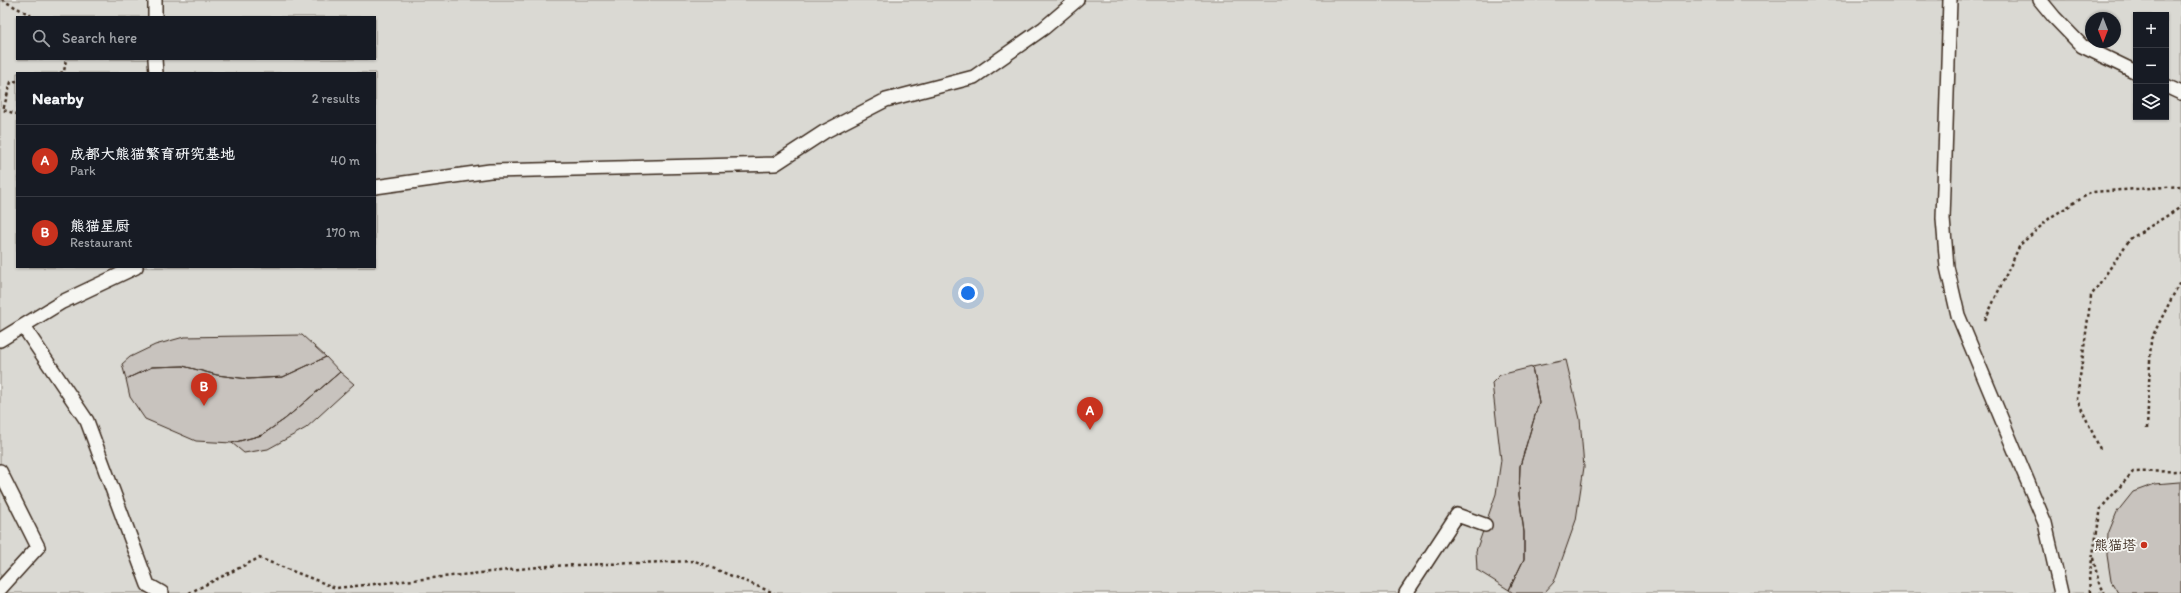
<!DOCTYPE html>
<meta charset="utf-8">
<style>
body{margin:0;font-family:Itim,"LXGW WenKai TC",sans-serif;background:#242831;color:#f1f3f6}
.controls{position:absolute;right:12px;top:12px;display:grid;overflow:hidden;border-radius:0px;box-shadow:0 1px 3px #0004}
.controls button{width:36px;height:36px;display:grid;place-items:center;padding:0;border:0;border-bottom:1px solid #363941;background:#171b24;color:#f1f3f6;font:20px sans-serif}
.compass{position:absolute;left:2085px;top:12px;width:36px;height:36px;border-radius:50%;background:#171b24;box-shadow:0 1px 3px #0004;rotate:180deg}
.you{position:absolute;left:968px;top:293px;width:14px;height:14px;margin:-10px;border:3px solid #fff;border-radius:50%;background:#1a73e8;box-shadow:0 0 0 6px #1a73e833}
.badge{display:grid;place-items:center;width:26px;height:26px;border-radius:50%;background:#c8321e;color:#fff;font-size:13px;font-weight:700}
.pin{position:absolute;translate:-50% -33px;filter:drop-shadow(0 1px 2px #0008)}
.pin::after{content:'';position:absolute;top:21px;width:14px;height:12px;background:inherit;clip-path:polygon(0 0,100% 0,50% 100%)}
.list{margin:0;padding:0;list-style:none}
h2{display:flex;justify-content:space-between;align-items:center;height:52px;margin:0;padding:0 16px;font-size:17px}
h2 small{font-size:13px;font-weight:400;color:#9ea1a6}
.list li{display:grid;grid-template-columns:26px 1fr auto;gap:12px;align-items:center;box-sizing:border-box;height:72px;padding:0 16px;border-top:1px solid #363941}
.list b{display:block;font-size:15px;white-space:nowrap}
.list p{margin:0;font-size:13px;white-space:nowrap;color:#9ea1a6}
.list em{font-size:13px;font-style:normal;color:#9ea1a6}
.icon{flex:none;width:22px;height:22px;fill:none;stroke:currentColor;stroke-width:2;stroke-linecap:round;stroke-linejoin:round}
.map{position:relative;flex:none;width:2181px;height:593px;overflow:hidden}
.search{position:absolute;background:#171b24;box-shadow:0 1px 3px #0004;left:16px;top:16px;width:360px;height:44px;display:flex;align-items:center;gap:10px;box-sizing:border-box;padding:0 14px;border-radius:0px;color:#9ea1a6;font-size:15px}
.panel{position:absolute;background:#171b24;box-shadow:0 1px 3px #0004;left:16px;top:72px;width:360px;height:196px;border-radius:0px}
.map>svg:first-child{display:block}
.green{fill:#dad9d3;stroke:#8a8278;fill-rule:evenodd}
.building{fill:#c8c3be;stroke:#3b2a1e}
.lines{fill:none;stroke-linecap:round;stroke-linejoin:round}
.lane-casing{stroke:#3b2a1e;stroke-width:16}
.path{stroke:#3b2a1e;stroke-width:2.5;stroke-dasharray:3 3;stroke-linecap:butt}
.lane{stroke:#f6f6f2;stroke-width:13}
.poi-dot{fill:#c8321e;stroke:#f6f6f2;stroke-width:1.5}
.labels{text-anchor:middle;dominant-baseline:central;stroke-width:3.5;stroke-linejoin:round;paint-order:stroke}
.poi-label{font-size:14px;fill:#3b2a1e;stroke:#f6f6f2;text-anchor:end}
</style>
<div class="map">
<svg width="2181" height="593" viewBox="0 0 2181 593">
<rect width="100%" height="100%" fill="#f6f6f2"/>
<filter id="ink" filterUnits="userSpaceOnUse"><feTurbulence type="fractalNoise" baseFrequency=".025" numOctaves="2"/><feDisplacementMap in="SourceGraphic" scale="8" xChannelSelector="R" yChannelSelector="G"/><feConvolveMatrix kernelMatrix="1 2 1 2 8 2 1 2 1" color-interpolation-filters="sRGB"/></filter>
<g filter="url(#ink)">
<!-- green -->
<path class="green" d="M0,0H2181V593H0ZM2136,15H2166V117H2136ZM17,17H375V59H17ZM2091,18H2115V42H2091ZM17,73H375V267H17Z"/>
<!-- building -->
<path class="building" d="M302,335L326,357L283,377L248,379L217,375L183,366L152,367L126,379L122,364L130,357L155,345L184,337Z
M326,357L340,372L285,419L262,435L232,443L196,441L145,419L130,397L126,379L152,367L183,366L217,375L248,379L283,377Z
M1566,360L1580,419L1584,467L1576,520L1554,582L1544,593H1513L1509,590L1524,559V532L1519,495L1520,466L1539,402L1532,367Z
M1532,367L1539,402L1520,466L1519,495L1524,532V559L1509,590L1477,570L1476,551L1496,494L1501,460L1492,383L1500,375Z
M340,372L354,384L306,428L268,449L244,453L232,443L262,435L285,419Z
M2179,482H2181V593H2118L2111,581L2107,555L2108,534L2117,512L2133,492L2155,484Z"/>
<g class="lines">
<!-- lane casing -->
<g class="lane-casing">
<path id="lane" d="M155,0V17
M1950,0L1943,219L1947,267L1958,315L2045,523L2061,593
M2040,0L2054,17L2082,46L2136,72
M155,59L156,73
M2166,86L2181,93
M375,187L490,171L775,164L824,132L886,100L974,77L1044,28L1077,0
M23,326L87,421L148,585L162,593
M0,340L62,302L136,267
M0,471L38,547L0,589
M1406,593L1457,515L1485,525"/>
</g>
<!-- path -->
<path class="path" d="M2,0L34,17
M60,73L64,72L66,59
M17,81L11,82L3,110L17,114
M1985,320L2020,245L2051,217L2092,192L2181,186
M2147,429L2151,339L2181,280
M2100,449L2077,399L2091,296L2130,239L2181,207
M2093,558L2099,583L2105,593
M189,593L259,558L336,588L548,566L695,561L774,593
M2090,593L2089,577L2101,508L2133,472L2181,471"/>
<!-- lane -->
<use href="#lane" class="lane"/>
</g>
</g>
<!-- markers -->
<circle class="poi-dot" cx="2144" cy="545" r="4"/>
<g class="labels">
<!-- poi labels -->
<g class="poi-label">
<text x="2136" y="545">熊猫塔</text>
</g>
</g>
</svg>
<div class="controls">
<button>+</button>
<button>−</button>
<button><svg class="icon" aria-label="layers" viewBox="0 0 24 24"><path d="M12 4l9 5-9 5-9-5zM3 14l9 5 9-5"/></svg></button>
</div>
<svg class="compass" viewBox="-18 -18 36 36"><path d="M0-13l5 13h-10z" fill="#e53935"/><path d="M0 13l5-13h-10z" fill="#9ea1a6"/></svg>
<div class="you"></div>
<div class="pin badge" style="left:1090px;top:430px">A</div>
<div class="pin badge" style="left:204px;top:406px">B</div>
<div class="search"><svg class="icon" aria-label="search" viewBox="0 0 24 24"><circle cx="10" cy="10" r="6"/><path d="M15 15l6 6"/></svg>Search here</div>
<section class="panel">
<h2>Nearby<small>2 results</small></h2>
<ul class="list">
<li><span class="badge">A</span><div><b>成都大熊猫繁育研究基地</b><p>Park</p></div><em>40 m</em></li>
<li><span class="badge">B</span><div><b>熊猫星厨</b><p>Restaurant</p></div><em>170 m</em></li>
</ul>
</section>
</div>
